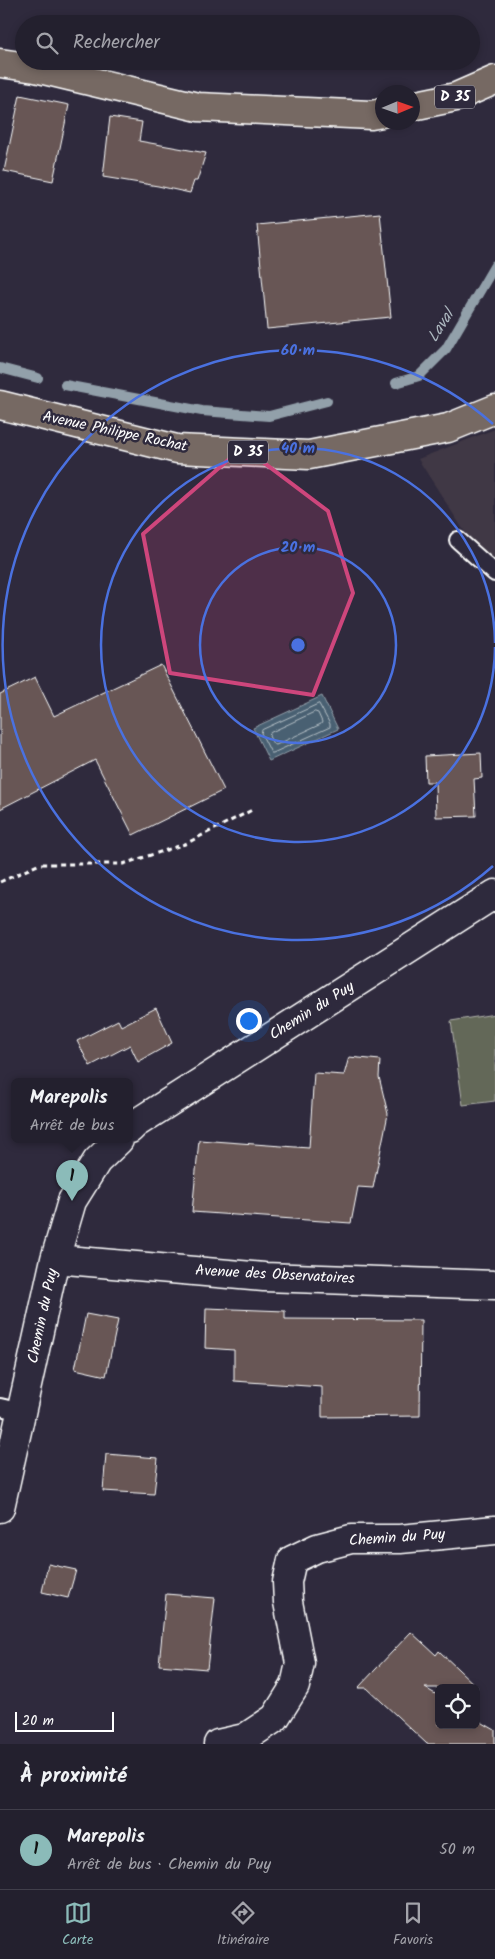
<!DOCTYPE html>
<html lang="fr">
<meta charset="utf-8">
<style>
body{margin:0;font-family:Kalam,sans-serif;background:#2b2836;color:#f1f3f6}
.controls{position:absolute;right:15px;bottom:15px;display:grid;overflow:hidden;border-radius:8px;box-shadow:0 2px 8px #0003}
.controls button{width:45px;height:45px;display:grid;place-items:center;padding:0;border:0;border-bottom:1px solid #403e4a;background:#23202e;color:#f1f3f6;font:25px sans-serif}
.compass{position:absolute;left:375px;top:85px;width:45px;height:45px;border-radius:50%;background:#23202e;box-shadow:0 2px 8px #0003;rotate:88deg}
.scale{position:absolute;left:15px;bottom:12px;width:99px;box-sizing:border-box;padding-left:5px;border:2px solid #fff;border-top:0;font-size:14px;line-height:18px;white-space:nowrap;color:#fff;-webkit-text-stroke:4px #2f2a3d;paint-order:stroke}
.you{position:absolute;left:248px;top:1020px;width:18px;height:18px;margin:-12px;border:4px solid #fff;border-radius:50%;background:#1a73e8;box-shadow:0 0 0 8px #1a73e833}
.badge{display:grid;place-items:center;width:32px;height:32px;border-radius:50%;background:#8bbbb9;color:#111;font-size:16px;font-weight:700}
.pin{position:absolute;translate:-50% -41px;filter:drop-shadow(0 1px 2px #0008)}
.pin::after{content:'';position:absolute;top:26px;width:18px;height:15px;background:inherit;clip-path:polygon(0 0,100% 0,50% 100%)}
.popup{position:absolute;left:11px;top:1078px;width:122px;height:65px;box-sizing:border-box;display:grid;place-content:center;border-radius:8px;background:#23202e;filter:drop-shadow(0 1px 4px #0005);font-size:16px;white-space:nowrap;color:#a3a3aa}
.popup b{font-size:19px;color:#f1f3f6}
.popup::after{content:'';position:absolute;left:50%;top:100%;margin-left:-10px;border:10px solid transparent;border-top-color:#23202e}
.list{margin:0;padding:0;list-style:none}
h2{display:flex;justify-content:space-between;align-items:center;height:65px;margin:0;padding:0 20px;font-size:21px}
h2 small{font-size:16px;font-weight:400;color:#a3a3aa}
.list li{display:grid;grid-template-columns:32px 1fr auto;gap:15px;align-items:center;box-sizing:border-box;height:80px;padding:0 20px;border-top:1px solid #403e4a}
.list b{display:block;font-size:19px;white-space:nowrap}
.list p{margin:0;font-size:16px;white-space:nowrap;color:#a3a3aa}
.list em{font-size:16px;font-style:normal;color:#a3a3aa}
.icon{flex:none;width:28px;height:28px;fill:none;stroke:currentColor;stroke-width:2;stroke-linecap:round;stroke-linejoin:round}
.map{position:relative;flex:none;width:495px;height:1744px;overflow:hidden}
.search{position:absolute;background:#23202e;box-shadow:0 2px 8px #0003;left:15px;right:15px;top:15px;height:55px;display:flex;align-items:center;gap:12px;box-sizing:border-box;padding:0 18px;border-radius:28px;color:#a3a3aa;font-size:19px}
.sheet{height:145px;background:#23202e}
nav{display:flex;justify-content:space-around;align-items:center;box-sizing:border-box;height:70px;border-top:1px solid #403e4a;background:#23202e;font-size:14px;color:#a3a3aa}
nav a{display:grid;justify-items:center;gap:2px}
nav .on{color:#8bbbb9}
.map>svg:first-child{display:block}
.built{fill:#403844}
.green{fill:#636759;stroke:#b1b3ac}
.water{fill:#496172;stroke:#92a0aa}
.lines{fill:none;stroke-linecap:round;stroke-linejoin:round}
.shore{stroke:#b6c0c7;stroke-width:1}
.stream{stroke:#92a0aa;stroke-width:10}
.building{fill:#675755;stroke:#fff}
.lane-casing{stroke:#fff;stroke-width:20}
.street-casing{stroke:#fff;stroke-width:31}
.primary-casing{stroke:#fff;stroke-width:31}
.path{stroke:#fff;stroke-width:3;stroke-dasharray:5 4;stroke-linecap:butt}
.lane{stroke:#2f2a3d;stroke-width:16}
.street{stroke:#2f2a3d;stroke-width:28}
.primary{stroke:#766964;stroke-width:28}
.marked{fill:#ce467c;fill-opacity:0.2;stroke:#ce467c;stroke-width:4;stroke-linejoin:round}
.ring{fill:none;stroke:#4a71e0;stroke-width:2.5}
.labels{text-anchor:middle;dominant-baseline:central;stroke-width:5;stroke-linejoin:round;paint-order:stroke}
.shield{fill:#2f2a3d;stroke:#c1bfc5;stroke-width:1}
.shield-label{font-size:14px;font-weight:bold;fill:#fff}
.street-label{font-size:15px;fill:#fff;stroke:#2f2a3d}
.water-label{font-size:16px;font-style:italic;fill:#adb8c0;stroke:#2f2a3d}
.centre{fill:#4a71e0;stroke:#2f2a3d;stroke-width:2.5}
.ring-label{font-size:15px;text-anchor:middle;font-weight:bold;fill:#4a71e0;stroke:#2f2a3d;stroke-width:5;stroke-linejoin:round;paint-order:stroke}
</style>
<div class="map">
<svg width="495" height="1744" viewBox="0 0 495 1744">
<rect width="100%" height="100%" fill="#2f2a3d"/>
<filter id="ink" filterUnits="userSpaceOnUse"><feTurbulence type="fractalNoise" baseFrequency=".02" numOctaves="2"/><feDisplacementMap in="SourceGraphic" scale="10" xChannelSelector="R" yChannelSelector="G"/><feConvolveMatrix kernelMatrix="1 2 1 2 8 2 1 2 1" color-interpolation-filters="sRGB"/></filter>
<g filter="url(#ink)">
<!-- built -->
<path class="built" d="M495,429V579L418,459Z"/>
<!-- green -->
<path class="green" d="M495,1014V1101L463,1105L451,1021Z"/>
<!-- water -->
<path class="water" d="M322,696L338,729L269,761L253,728Z"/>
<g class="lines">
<!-- shore -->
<path class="shore" d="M319,704L330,724V727L273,753H271L261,733L262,730Z
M315,712L318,713L322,722L321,724L276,745L273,744L269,736L270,733Z"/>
<!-- stream -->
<path class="stream" d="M0,368L38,378
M396,383L419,376L446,349L495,265
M65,385L202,411L269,416L327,401"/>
</g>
<!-- building -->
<path class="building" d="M20,95L69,105L53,181L4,171Z
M110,117L142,122L139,141L206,153L197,181H194L190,193L158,186L103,177Z
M380,213L391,317L267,329L257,225Z
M161,665L224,790L133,835L95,760L0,809V694L35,677L54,716Z
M481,753L482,778L474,779L476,816L436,817L435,782H426L425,756Z
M156,1008L172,1043L138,1062L130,1045L90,1066L77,1041L118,1020L121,1026Z
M349,1057L380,1060L379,1077L388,1114L373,1188L358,1187L351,1223L192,1212L199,1140L309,1148L314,1073L344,1075Z
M206,1308L285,1311V1319L421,1320L420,1416L322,1417V1387L234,1381V1350L205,1348Z
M86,1314L118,1320L106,1376L75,1369Z
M106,1454L158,1458L154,1494L103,1491Z
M48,1564L76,1570L68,1598L42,1592Z
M166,1594L215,1598L207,1669L159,1665Z
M411,1632L436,1655L439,1651L478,1688H425L439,1696V1725H476V1719L495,1730V1744H427L367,1688H358Z"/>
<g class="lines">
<!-- lane casing -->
<g class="lane-casing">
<path id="lane" d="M458,540L495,573
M0,1407L21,1412"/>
</g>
<!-- street casing -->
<g class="street-casing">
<path id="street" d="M130,1129L135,1124L495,894
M55,1259L264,1277L495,1285
M0,1508L55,1259L72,1201L97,1161L119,1140
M218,1744L245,1738L275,1718L295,1686L300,1663L288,1602L287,1582L292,1560L317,1548L351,1539H400L495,1530"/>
</g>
<!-- primary casing -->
<g class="primary-casing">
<path id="primary" d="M0,63L35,68L198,107L371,115L382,113
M412,106L456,97L495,80
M0,405L177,449L309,455L448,428L495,409"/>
</g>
<!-- path -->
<path class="path" d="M0,882L40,864H123L185,844L254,809"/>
<!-- lane -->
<use href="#lane" class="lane"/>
<!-- street -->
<use href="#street" class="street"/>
<!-- primary -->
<use href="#primary" class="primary"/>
</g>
</g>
<!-- marked area -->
<path class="marked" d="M243,447L328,511L353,593L313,695L170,673L143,534Z"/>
<!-- distance rings -->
<g class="ring">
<circle cx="298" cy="645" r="98"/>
<path d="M495 647A197 197 0 1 1 495 643"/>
<path d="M493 866A295 295 0 1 1 493 424"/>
</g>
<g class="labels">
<!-- shield labels -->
<g class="shield">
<rect x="435" y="85.5" width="40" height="23" rx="4"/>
<rect x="228" y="440.5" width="40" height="23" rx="4"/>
</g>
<g class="shield-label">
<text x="455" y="97">D 35</text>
<text x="248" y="452">D 35</text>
</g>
<!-- street labels -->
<g class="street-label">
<text transform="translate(115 432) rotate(12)">Avenue Philippe Rochat</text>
<text transform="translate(312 1011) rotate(-32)">Chemin du Puy</text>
<text transform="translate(275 1275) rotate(3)">Avenue des Observatoires</text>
<text transform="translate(43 1316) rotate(-78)">Chemin du Puy</text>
<text transform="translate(397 1538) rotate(-4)">Chemin du Puy</text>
</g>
<!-- water labels -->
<g class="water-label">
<text transform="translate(441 326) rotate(-57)">Laval</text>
</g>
</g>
<circle cx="298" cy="645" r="8" class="centre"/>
<g class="ring-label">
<text x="298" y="355">60 m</text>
<text x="298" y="453">40 m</text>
<text x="298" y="552">20 m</text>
</g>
</svg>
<div class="controls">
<button><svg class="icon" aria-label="locate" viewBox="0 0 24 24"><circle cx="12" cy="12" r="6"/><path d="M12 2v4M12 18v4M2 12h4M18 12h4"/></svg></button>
</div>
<svg class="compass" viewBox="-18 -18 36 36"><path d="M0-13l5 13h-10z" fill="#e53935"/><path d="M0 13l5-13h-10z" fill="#a3a3aa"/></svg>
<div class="scale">20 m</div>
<div class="you"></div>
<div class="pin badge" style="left:72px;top:1201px">1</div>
<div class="popup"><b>Marepolis</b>Arrêt de bus</div>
<div class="search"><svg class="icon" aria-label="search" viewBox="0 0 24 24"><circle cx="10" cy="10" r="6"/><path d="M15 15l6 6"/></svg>Rechercher</div>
</div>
<section class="sheet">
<h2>À proximité<small></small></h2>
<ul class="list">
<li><span class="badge">1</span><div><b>Marepolis</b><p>Arrêt de bus · Chemin du Puy</p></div><em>50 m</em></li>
</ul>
</section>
<nav>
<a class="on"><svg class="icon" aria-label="map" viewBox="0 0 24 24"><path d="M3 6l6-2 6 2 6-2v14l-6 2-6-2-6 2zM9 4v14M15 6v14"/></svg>Carte</a>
<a><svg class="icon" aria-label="directions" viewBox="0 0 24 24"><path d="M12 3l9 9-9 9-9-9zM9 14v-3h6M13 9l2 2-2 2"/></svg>Itinéraire</a>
<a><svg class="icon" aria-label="saved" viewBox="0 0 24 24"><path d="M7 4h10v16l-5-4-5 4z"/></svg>Favoris</a>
</nav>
